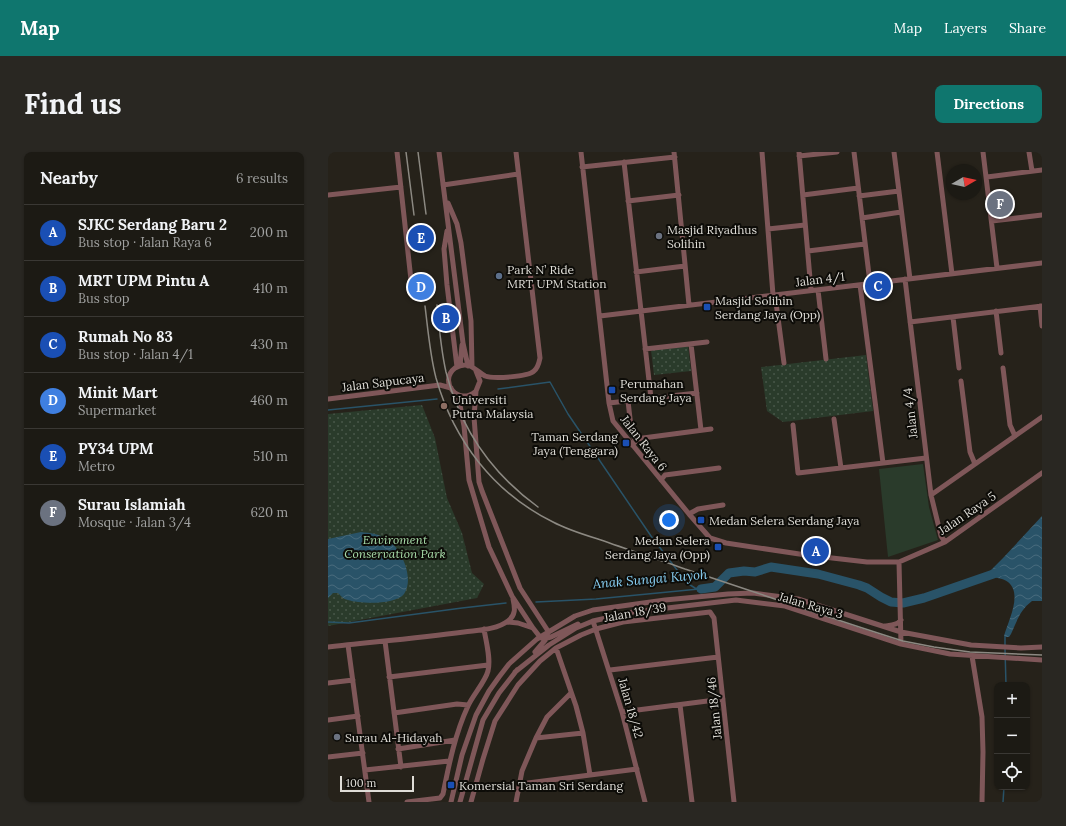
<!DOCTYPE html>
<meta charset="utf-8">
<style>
body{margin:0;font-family:Lora,serif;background:#292722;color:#f1f3f6}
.controls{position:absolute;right:12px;bottom:12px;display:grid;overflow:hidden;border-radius:8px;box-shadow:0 1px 3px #0004}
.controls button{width:36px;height:36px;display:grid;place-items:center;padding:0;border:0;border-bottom:1px solid #3a3834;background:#1c1a14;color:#f1f3f6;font:20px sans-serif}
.compass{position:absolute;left:618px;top:12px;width:36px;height:36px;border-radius:50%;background:#1c1a14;box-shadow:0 1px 3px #0004;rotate:81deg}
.scale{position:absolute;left:12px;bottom:10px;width:74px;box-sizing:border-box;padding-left:4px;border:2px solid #dfddd7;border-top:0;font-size:11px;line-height:14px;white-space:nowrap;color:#dfddd7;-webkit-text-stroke:3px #0d0c08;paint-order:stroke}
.you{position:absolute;left:341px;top:368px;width:14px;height:14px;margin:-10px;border:3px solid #fff;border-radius:50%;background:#1a73e8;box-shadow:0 0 0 6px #1a73e833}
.badge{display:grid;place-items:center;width:26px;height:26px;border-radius:50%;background:#0f766e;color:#fff;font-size:13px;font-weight:700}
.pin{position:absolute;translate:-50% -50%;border:2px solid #fff;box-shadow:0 1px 4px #0006}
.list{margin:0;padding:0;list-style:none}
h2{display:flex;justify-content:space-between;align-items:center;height:52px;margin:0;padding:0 16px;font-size:17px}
h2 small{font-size:13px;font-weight:400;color:#a0a1a0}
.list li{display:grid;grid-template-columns:26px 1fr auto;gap:12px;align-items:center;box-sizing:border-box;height:56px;padding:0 16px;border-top:1px solid #3a3834}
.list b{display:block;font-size:15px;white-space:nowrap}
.list p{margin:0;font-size:13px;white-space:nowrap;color:#a0a1a0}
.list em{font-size:13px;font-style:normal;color:#a0a1a0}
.icon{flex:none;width:22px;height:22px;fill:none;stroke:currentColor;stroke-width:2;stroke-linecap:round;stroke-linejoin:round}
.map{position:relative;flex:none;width:714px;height:650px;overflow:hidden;border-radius:8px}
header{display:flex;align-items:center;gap:24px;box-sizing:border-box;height:56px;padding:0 20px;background:#0f766e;color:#fff}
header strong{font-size:19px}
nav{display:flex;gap:22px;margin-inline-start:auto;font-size:14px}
.intro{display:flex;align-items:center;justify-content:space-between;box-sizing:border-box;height:96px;padding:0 24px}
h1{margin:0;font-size:28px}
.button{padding:10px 18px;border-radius:8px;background:#0f766e;color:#fff;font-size:14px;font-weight:700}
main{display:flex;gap:24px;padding:0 24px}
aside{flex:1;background:#1c1a14;border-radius:8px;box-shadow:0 1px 3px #0004}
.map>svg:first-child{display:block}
.grass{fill:#2a3b2b}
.park{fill:url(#park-dots)}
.water{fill:url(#water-waves)}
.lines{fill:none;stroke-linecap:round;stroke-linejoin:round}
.stream{stroke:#295368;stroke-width:1.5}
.river{stroke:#295368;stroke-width:9}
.minor{stroke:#7f5759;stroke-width:5}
.rail{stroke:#8c8982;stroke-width:1.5}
.worship-dot{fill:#6b7280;stroke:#0d0c08;stroke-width:1.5}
.service-dot{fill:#5c6f8a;stroke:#0d0c08;stroke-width:1.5}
.transit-dot{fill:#1a4fb4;stroke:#0d0c08;stroke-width:1.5}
.education-dot{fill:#8d6e63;stroke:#0d0c08;stroke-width:1.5}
.labels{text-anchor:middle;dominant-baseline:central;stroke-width:4;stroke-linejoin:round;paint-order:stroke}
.poi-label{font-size:12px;fill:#dfddd7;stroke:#0d0c08;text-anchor:start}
.street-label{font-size:12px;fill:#dfddd7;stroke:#0d0c08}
.park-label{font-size:12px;font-style:italic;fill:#a8ddaa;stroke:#0d0c08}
.water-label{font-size:13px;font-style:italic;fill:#88d0f5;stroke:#0d0c08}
</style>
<header>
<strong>Map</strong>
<nav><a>Map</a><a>Layers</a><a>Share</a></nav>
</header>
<div class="intro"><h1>Find us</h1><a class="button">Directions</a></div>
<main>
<aside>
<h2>Nearby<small>6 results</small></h2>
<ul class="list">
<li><span class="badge" style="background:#1a4fb4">A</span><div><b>SJKC Serdang Baru 2</b><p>Bus stop · Jalan Raya 6</p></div><em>200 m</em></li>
<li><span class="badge" style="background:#1a4fb4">B</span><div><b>MRT UPM Pintu A</b><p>Bus stop</p></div><em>410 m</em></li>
<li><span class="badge" style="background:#1a4fb4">C</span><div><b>Rumah No 83</b><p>Bus stop · Jalan 4/1</p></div><em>430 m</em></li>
<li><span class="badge" style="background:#3f7fe0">D</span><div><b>Minit Mart</b><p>Supermarket</p></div><em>460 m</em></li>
<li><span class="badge" style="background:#1a4fb4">E</span><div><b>PY34 UPM</b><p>Metro</p></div><em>510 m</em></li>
<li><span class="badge" style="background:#6b7280">F</span><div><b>Surau Islamiah</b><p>Mosque · Jalan 3/4</p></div><em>620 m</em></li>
</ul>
</aside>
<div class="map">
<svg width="714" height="650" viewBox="0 0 714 650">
<defs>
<pattern id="park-dots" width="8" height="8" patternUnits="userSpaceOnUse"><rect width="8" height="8" fill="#2a3b2b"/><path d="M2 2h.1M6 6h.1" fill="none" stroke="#485749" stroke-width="1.8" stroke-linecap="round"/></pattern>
<pattern id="water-waves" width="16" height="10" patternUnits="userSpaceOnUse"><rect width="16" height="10" fill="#295368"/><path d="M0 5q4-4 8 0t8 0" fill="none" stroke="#486b7d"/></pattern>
</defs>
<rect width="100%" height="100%" fill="#26221a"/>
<!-- grass -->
<path class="grass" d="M595,312L601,355L610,388L560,405L551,317Z"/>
<!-- park -->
<path class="park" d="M360,194L363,219L326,223L323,198Z
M538,203L545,259L455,270L439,259L433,215Z
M94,253L107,286L119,346L134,381L144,421L156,432L149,446L0,474V262Z"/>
<!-- water -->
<path class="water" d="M714,364V449H704C692,458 689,469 683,482L681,485H677L676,484C680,469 695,442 680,430C675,426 669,427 663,423L662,419L676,405Z
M33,380C42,381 51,382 59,387C73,396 87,426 76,442C68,453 32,452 20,448C15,447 13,444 10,441H5L0,446V387Z"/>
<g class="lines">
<!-- stream -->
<path class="stream" d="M170,237L222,230L240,262L323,384L359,431L367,436L373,437
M0,258L109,247
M208,450L268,447L371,437
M0,470L21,471L134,456L178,451
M677,485V493
M677,497L678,533
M675,650L676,635"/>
<!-- river -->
<path class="river" d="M373,437L387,435L401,421L416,419L427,420L443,415L490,422L531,433L539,436L553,445L563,450L575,451L596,446L674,419"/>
<!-- minor -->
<path class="minor" d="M69,0L83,128
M111,0L135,191L140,214
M253,0L281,251L285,269L361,362L382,386L398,391L478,403L539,410H571L617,390L714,321
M346,0L361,153
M434,0L445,143
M471,0L483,138
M526,0L542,131
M566,0L582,127
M609,0L624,122
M655,0L669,116
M701,0L704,19
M471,4L509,0
M296,10L323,246
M254,15L347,5
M659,25L714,18
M115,33L190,22
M0,43L73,35
M475,43L530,36
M531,44L571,39
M300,49L351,43
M120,51L129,72L133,91L143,169L144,215
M534,66L573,60
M664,69L714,63
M440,77L477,73
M119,79L116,97L119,133L129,215
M480,99L537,92
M308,120L357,114
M577,127L603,343L613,384L617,390
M532,133L555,311
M490,138L498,207
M447,143L456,211
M712,154L714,174
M668,159L673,201
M272,164L714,111
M625,165L631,216
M582,170L714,154
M363,192L373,278
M317,197L379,190
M132,214L134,193
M675,216L682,273L687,284
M148,219L152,229L148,239L146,265L151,330L154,339L192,436L220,479L219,486L207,500
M633,229L642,300L647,312
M148,239C130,255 110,229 127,216C132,213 137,212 142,214C147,216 152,221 157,224C165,227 200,225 206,219C210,216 211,211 212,206L188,0
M130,243L136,274L141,328L161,395L184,444L205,476L212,485L215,487L223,485L250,472
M0,247L112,233L123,236
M300,249L303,275L307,289
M281,251L369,241
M506,267L513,316
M465,273L470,321L598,306
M304,293L310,287L315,286L383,277
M333,328L337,323L391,316
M603,343L714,265
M361,362L370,357L395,353
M571,410L573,492
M265,469L294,560L317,650
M179,470L190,471L205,476
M557,474C564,473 569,473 573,468
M57,489L73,615
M20,493L41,650
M0,495C45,490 91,486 136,480C150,478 168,478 180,469C188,463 187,456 185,447
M228,496L248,554L255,581L262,623
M644,504L654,565L655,600L654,650
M282,518L390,505
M187,520L221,493L248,476L265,469L305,460L408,448L457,454L573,492L622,502L714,508
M61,525L160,513
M0,531L25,528
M352,553L364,650
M294,560L395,547
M66,561L129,552L140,553
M0,568L30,564
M208,586L255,581
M70,597L127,588
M0,605L35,601
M37,618L121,609
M192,632L309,617
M79,650L112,646L115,642C121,612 127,582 140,554C145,543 157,530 160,519C163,506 158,490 156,477
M123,650L134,603L148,563L161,539L171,525L181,512L209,487L247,464L265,458L337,448L400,442L425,441L470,447L573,480L643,493L693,496L714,495
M132,650L155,568L171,541L189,518
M143,650L155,607L167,569L190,533L212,509L228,496L253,483L268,477L295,470L382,460L386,466L406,650
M188,650L194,619L208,586L219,565L243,541"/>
<!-- rail -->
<path class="rail" d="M78,0L86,63
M90,0L98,62
M109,153C111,175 113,198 118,220C132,275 163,321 210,355
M97,154C100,178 102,203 108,226C126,289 166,341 225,370C240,378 257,383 273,388C301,398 329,407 357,417C430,441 502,466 575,489L606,495L642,500L714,503"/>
</g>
<!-- markers -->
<g class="worship-dot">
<circle cx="331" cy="84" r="4"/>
<circle cx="9" cy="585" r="4"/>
</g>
<circle class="service-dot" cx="171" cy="124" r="4"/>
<g class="transit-dot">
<rect x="375" y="151" width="8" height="8" rx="2"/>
<rect x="280" y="234" width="8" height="8" rx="2"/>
<rect x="294" y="287" width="8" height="8" rx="2"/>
<rect x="369" y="364" width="8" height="8" rx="2"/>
<rect x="386" y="391" width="8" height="8" rx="2"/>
<rect x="119" y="629" width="8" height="8" rx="2"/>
</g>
<circle class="education-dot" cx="116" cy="254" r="4"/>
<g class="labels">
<!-- poi labels -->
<g class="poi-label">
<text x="339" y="77">Masjid Riyadhus<tspan x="339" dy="14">Solihin</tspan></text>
<text x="179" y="117">Park N’ Ride<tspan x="179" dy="14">MRT UPM Station</tspan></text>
<text x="387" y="148">Masjid Solihin<tspan x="387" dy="14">Serdang Jaya (Opp)</tspan></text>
<text x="292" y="231">Perumahan<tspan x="292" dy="14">Serdang Jaya</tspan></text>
<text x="124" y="247">Universiti<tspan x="124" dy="14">Putra Malaysia</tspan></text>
<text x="290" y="284" text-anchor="end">Taman Serdang<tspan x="290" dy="14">Jaya (Tenggara)</tspan></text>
<text x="381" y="368">Medan Selera Serdang Jaya</text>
<text x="382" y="388" text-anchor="end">Medan Selera<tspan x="382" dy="14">Serdang Jaya (Opp)</tspan></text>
<text x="17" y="585">Surau Al-Hidayah</text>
<text x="131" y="633">Komersial Taman Sri Serdang</text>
</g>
<!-- street labels -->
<g class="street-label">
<text transform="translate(492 127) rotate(-7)">Jalan 4/1</text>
<text transform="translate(55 230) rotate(-7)">Jalan Sapucaya</text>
<text transform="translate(582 261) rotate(-97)">Jalan 4/4</text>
<text transform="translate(316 291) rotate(52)">Jalan Raya 6</text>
<text transform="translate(639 361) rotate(-34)">Jalan Raya 5</text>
<text transform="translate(483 453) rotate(16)">Jalan Raya 3</text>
<text transform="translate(307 460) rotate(-10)">Jalan 18/39</text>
<text transform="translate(303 556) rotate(74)">Jalan 18/42</text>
<text transform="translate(386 556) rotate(-96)">Jalan 18/46</text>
</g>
<!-- park labels -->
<g class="park-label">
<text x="67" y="387">Enviroment<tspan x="67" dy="14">Conservation Park</tspan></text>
</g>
<!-- water labels -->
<g class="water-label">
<text transform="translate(322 427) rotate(-5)">Anak Sungai Kuyoh</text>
</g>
</g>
</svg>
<div class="controls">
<button>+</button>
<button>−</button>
<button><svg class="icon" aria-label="locate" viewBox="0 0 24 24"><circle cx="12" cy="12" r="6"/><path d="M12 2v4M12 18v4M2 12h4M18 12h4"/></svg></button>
</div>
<svg class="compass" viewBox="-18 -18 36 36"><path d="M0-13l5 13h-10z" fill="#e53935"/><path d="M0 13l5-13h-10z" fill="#a0a1a0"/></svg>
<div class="scale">100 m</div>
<div class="you"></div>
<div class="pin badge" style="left:488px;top:399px;background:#1a4fb4">A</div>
<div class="pin badge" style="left:118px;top:166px;background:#1a4fb4">B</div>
<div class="pin badge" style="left:550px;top:134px;background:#1a4fb4">C</div>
<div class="pin badge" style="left:93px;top:135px;background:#3f7fe0">D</div>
<div class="pin badge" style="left:93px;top:86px;background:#1a4fb4">E</div>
<div class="pin badge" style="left:672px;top:52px;background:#6b7280">F</div>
</div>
</main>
